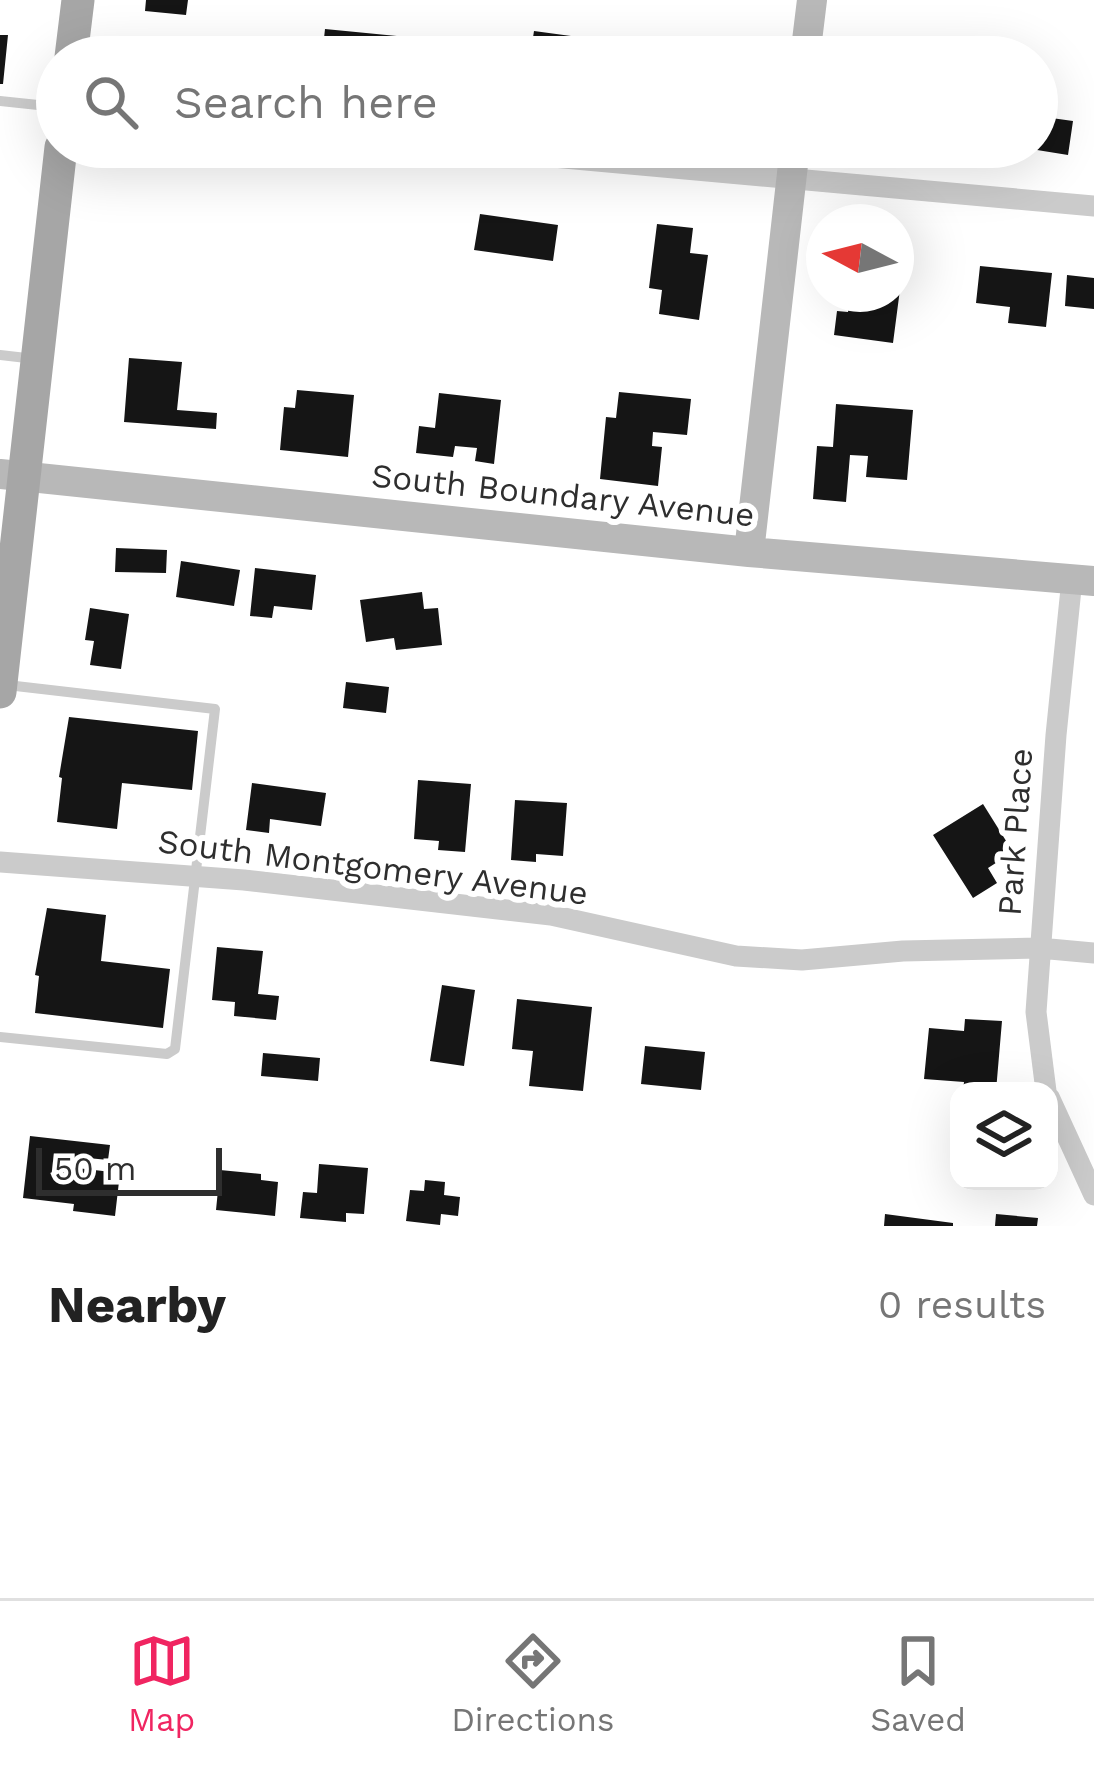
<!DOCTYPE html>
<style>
body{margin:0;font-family:"Work Sans",sans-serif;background:#f6f6f6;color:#222}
.controls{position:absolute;right:36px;bottom:36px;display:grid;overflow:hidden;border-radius:24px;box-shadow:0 12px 48px #0002}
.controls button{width:108px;height:108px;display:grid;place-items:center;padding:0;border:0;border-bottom:3px solid #e0e0e0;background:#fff;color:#222;font:60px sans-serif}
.compass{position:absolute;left:806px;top:204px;width:108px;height:108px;border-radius:50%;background:#fff;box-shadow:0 12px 48px #0002;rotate:277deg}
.scale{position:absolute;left:36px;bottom:30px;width:186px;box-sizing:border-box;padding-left:12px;border:6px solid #2e2e2e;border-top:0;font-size:33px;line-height:42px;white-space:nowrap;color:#2e2e2e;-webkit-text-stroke:9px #fff;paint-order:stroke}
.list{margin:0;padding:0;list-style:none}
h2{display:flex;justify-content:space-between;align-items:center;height:156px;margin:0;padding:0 48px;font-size:51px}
h2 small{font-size:39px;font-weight:400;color:#767676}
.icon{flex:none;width:66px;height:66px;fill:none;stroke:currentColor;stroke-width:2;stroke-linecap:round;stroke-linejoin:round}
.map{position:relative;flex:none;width:1094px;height:1226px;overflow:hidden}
.search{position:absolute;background:#fff;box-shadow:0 12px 48px #0002;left:36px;right:36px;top:36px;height:132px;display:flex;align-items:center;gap:30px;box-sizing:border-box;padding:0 42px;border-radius:66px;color:#767676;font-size:45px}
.sheet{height:372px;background:#fff}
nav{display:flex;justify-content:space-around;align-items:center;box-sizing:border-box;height:168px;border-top:3px solid #e0e0e0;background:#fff;font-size:33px;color:#767676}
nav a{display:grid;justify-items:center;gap:6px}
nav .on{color:#f02561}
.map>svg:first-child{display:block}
.building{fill:#151515}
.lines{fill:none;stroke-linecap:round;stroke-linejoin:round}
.lane{stroke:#cbcbcb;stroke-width:10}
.street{stroke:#cbcbcb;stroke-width:21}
.secondary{stroke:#b8b8b8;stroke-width:30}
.primary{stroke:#a6a6a6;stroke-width:33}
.labels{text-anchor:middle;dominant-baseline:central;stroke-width:12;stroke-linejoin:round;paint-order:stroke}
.street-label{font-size:33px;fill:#2e2e2e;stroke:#fff}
</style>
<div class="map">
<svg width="1094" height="1226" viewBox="0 0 1094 1226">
<rect width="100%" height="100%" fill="#fff"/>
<!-- building -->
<path class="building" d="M146,0H188L186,15L145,11Z
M325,29L407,37L405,57H322Z
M534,31L571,36L569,57H491L493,39L532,44Z
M0,35H8L3,84H0Z
M156,38L214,44L213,57H154Z
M680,38L729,44L728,57H678Z
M1037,116L1073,121L1068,155L1037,150Z
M480,214L558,225L553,261L474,250Z
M657,224L693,228L690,253L708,255L699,320L659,314L662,290L649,288Z
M896,250L905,251L893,343L834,335L837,311L848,312L850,294H896Z
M980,266L1052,273L1046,327L1008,323L1010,307L976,303Z
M1067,275L1094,278V309L1065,306Z
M129,358L182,362L177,410L217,413L216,429L124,422Z
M297,390L354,395L348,457L280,450L284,407L295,408Z
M619,392L691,399L687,435L653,432L652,446L662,447L658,486L600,479L606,417L616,418Z
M439,393L501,400L494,464L475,461L477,448L455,446L453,457L416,453L419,426L435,428Z
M836,404L913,410L907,480L866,477L868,456L850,455L846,502L813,499L817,446L833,447Z
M116,548L167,550L166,573L115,572Z
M181,561L240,570L234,606L176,597Z
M255,568L316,575L312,610L274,606L272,618L250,616Z
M422,592L424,609L438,608L442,645L396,650L394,638L366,642L360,600Z
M90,608L129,614L121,669L90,665L94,641L85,640Z
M346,682L389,687L386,713L343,708Z
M69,717L198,731L192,790L122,783L117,829L57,822L62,778L59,777Z
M418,780L471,784L465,852L438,850L439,841L414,839Z
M252,783L326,793L321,826L270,819L269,833L246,830Z
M515,800L567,803L563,856L536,854V862L511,860Z
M983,804L1013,852L988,868L997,883L973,898L933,835Z
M47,908L106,915L101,961L170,969L163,1028L35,1013L39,976L35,975Z
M217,947L263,951L258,994L279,996L276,1020L234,1016L235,1002L212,1000Z
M442,985L475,990L464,1066L430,1061Z
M517,999L592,1007L583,1091L529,1086L533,1051L512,1049Z
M965,1019L1002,1021L996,1091H963L964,1082L924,1079L929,1028L964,1031Z
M645,1046L705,1052L701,1090L641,1084Z
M263,1053L320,1058L318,1081L261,1076Z
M30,1136L110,1145L108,1160L78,1157L77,1168L120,1173L115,1216L73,1211L74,1204L23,1198Z
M319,1164L368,1168L364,1214L346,1213V1222L300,1218L303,1192L317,1193Z
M220,1170L261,1174V1180L278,1182L275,1216L216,1210Z
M425,1180L445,1182L444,1195L460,1197L458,1216L441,1214L440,1225L406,1221L410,1190L424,1191Z
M885,1214L953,1223V1226H884Z
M996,1214L1038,1218L1037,1226H995Z"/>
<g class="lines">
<!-- lane -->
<path class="lane" d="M0,101L57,107
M0,355L35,359
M0,1037L167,1054L175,1049L215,709L7,685"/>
<!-- street -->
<path class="street" d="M442,147L1094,206
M0,862L244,880L551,915L736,956L802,960L903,951L1039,948L1094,953
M1046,1091L1036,1012L1056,735L1072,579
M1049,1097L1094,1195"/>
<!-- secondary -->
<path class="secondary" d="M805,57L812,0
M0,474L749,552L1094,581
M749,552L795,147"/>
<!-- primary -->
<path class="primary" d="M71,57L78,0
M0,692L61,147"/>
</g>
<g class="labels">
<!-- street labels -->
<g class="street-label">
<text transform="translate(563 495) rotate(6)">South Boundary Avenue</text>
<text transform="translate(1015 832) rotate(-86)">Park Place</text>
<text transform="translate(373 867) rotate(7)">South Montgomery Avenue</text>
</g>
</g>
</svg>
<div class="controls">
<button><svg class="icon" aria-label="layers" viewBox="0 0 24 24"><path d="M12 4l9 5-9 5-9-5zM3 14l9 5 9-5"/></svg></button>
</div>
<svg class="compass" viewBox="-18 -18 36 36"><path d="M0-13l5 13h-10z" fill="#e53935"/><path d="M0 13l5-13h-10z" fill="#767676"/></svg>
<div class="scale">50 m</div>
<div class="search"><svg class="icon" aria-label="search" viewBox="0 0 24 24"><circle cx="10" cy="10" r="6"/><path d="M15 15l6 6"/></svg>Search here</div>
</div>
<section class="sheet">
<h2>Nearby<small>0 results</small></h2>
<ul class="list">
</ul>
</section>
<nav>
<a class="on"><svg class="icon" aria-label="map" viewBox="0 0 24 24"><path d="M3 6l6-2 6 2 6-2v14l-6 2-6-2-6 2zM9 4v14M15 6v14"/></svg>Map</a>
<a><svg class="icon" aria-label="directions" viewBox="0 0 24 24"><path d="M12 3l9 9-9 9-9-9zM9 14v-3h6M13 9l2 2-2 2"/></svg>Directions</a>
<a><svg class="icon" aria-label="saved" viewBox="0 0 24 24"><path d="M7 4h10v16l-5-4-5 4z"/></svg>Saved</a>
</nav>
